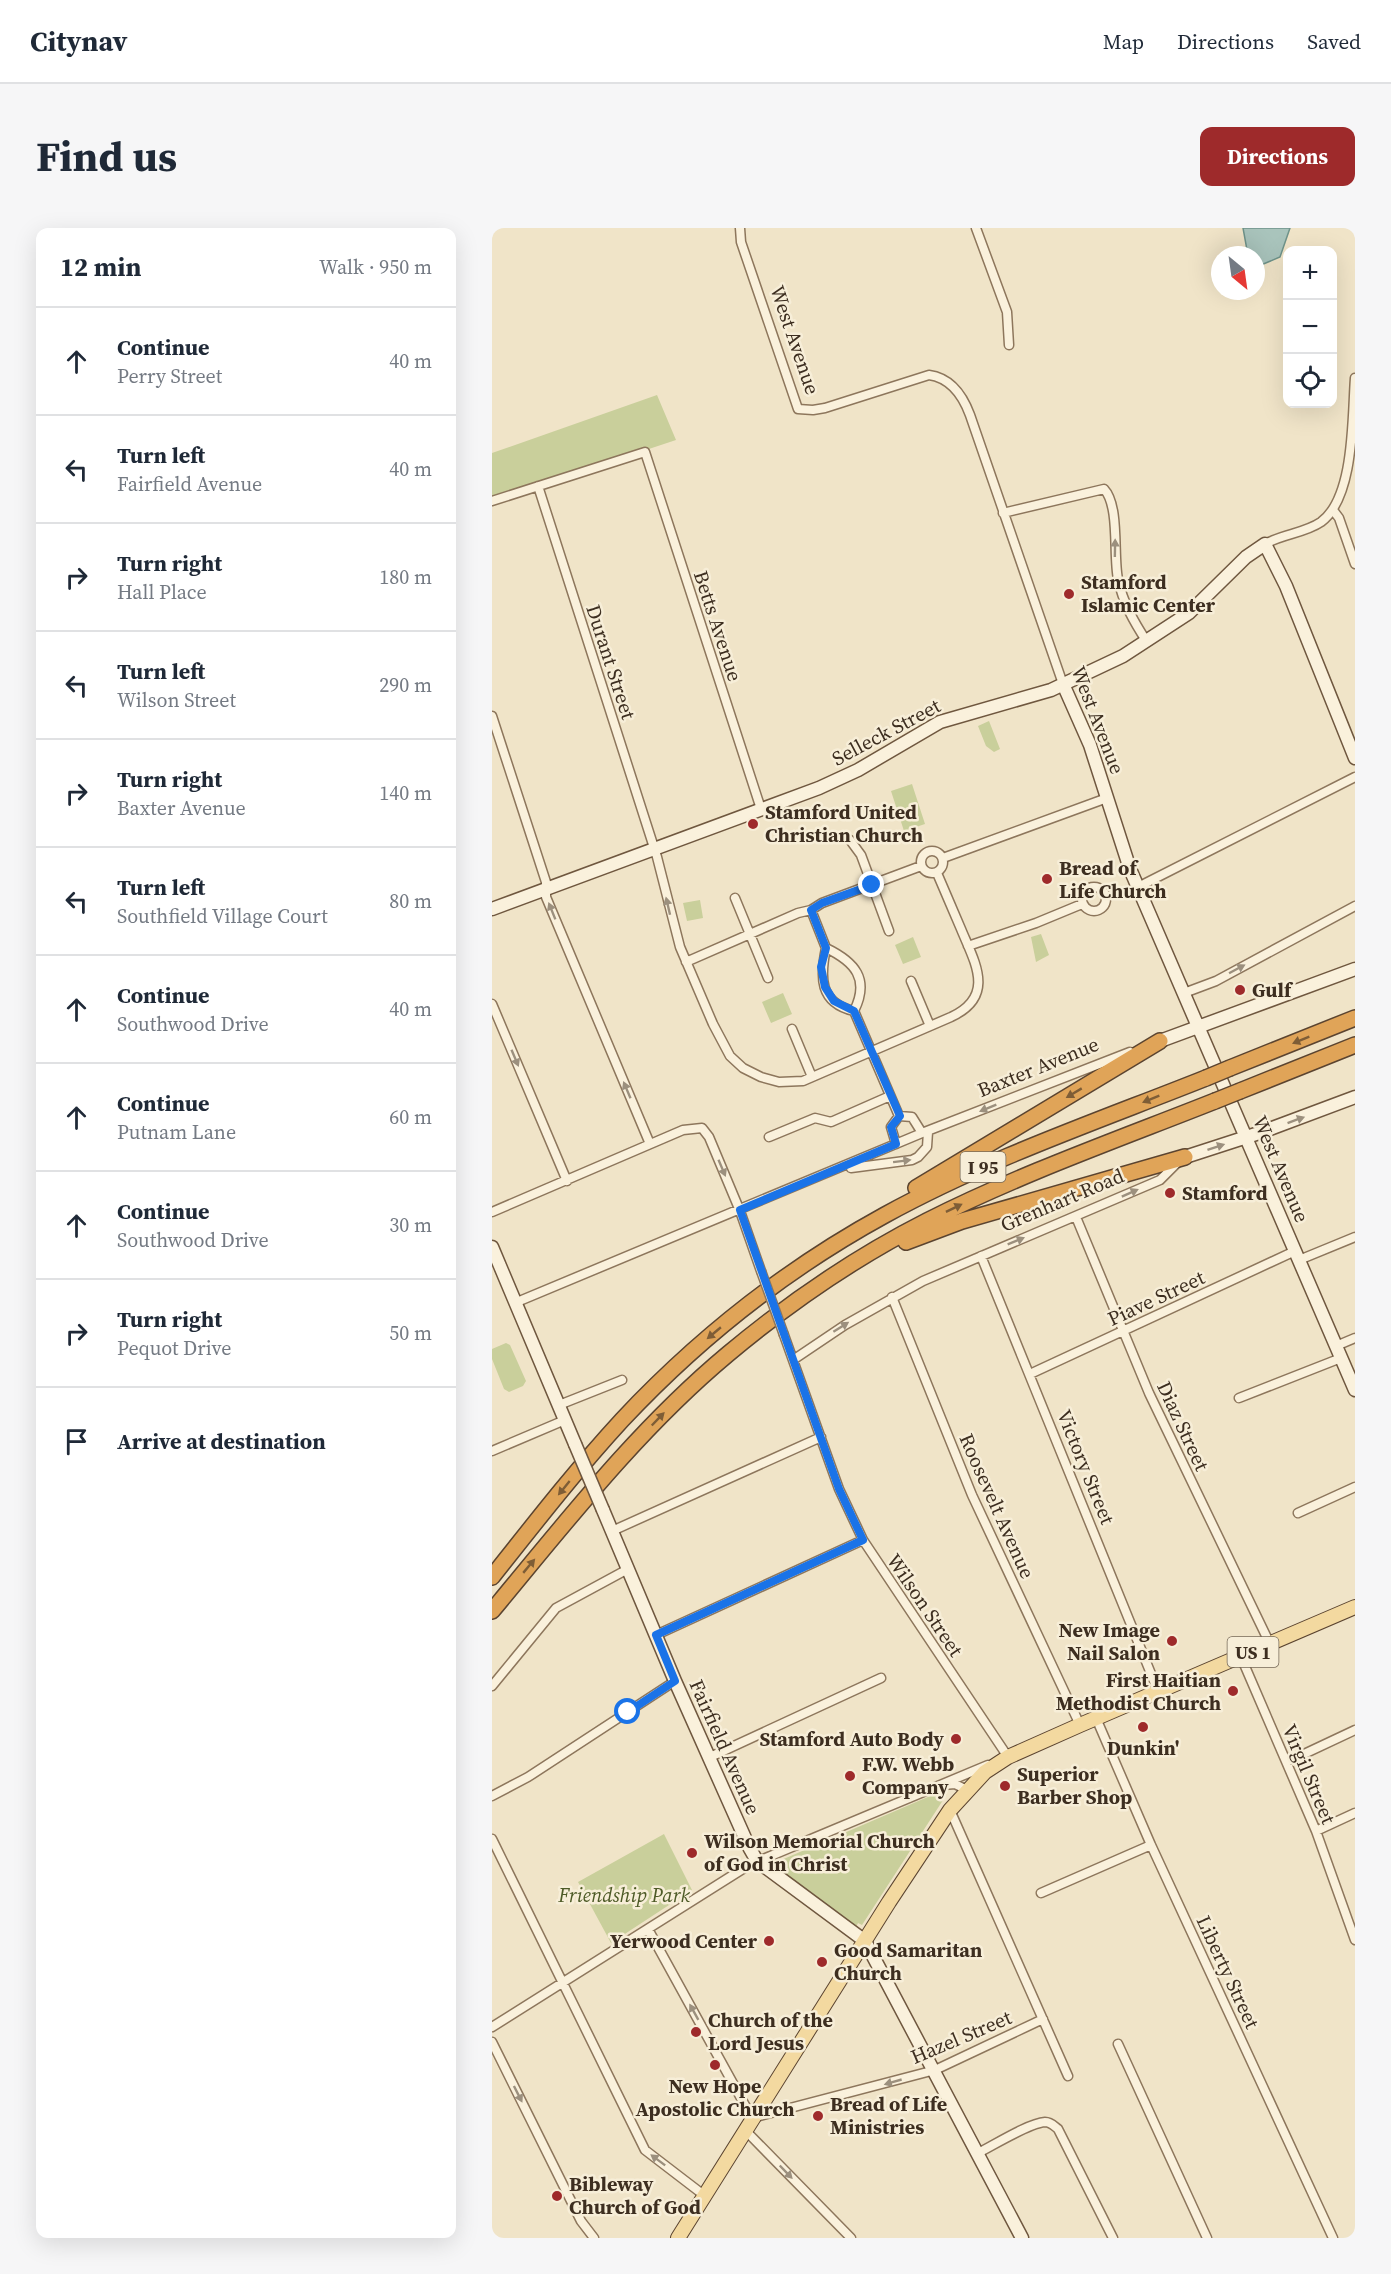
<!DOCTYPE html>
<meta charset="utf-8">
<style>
body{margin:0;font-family:"Source Serif 4",serif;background:#f6f6f7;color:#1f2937}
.controls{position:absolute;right:18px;top:18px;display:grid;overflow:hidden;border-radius:12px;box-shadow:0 6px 24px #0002}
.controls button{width:54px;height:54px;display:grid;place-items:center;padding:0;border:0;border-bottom:2px solid #e0e1e3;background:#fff;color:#1f2937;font:30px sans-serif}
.compass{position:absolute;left:719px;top:18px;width:54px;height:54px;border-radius:50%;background:#fff;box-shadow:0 6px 24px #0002;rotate:151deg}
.stop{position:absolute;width:18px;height:18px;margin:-14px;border:4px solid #1a73e8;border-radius:50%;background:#fff}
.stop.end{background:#1a73e8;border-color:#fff;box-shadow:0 2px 6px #0008}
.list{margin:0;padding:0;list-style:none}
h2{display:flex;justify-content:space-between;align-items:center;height:78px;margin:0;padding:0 24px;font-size:26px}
h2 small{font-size:20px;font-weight:400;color:#747a83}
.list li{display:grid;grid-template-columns:39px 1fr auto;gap:18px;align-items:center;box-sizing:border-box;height:108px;padding:0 24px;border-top:2px solid #e0e1e3}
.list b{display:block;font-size:22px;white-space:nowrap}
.list p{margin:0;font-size:20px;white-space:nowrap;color:#747a83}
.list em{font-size:20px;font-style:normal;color:#747a83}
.icon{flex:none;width:33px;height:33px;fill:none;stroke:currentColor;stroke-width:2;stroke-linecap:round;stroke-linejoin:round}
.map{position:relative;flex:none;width:863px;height:2010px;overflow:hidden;border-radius:12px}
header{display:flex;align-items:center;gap:36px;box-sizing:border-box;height:84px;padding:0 30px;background:#fff;border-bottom:2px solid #e0e1e3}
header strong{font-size:28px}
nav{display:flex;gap:33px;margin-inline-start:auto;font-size:21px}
.intro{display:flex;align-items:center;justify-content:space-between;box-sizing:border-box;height:144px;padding:0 36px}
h1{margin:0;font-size:42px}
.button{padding:15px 27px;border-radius:12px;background:#9e2a2b;color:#fff;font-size:21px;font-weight:700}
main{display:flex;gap:36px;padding:0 36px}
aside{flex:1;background:#fff;border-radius:12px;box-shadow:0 6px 24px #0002}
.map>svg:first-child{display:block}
.green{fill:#c9cf9b}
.water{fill:#a9c4bc;stroke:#6f938a;stroke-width:1.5}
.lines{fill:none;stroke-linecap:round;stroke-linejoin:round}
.street-casing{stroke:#8d765c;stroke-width:11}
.secondary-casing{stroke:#6f573f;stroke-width:15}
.primary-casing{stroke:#5b4430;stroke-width:16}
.highway-casing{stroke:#5b4430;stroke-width:18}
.street{stroke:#faf1dc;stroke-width:8}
.secondary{stroke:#faf1dc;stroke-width:12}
.primary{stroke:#f3d9a0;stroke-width:14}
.highway{stroke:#e0a458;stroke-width:15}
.street-bridge-casing{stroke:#8d765c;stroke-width:11;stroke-linecap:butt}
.secondary-bridge-casing{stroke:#6f573f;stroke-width:15;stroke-linecap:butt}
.highway-bridge-casing{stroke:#5b4430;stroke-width:18;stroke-linecap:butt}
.street-bridge{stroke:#faf1dc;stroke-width:8}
.secondary-bridge{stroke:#faf1dc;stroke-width:12}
.highway-bridge{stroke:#e0a458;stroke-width:15}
.oneway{fill:#9c907e}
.oneway2{fill:#7e5d36}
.route{stroke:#1a73e8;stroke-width:8}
.poi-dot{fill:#9e2a2b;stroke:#f7eed8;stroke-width:2}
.labels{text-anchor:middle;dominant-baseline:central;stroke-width:5;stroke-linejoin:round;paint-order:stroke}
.shield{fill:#f7eed8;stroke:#756857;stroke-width:1.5}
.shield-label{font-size:18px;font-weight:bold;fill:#3d2e20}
.street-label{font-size:20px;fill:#3d2e20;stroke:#f7eed8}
.poi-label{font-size:20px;font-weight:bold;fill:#3d2e20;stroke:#f7eed8;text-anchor:start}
.park-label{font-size:20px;font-style:italic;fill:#4d5a26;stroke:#f7eed8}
</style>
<header>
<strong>Citynav</strong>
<nav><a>Map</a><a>Directions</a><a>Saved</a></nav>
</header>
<div class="intro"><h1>Find us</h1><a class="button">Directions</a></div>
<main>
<aside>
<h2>12 min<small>Walk · 950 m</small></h2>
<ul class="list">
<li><svg class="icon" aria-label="ahead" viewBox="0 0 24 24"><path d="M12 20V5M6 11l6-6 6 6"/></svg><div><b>Continue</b><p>Perry Street</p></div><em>40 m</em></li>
<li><svg class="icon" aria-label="left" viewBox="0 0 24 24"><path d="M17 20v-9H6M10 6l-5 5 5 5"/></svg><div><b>Turn left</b><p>Fairfield Avenue</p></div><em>40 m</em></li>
<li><svg class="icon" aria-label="right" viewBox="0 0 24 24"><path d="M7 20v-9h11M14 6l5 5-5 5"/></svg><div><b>Turn right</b><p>Hall Place</p></div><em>180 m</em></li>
<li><svg class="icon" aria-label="left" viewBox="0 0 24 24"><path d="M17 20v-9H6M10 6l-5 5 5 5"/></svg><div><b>Turn left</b><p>Wilson Street</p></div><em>290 m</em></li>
<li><svg class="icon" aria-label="right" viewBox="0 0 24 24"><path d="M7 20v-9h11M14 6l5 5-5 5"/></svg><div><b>Turn right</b><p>Baxter Avenue</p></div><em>140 m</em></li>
<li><svg class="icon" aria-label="left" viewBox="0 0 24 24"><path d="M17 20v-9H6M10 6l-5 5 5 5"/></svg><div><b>Turn left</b><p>Southfield Village Court</p></div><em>80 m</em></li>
<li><svg class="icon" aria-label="ahead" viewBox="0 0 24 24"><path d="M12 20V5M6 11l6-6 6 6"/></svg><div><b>Continue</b><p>Southwood Drive</p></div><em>40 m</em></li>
<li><svg class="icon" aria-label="ahead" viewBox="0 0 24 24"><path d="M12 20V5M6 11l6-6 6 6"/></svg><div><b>Continue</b><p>Putnam Lane</p></div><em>60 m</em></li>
<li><svg class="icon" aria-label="ahead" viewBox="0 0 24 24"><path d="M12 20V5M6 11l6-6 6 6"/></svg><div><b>Continue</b><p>Southwood Drive</p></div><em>30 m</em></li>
<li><svg class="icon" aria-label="right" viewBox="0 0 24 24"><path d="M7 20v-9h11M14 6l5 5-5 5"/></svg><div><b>Turn right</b><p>Pequot Drive</p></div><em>50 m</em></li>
<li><svg class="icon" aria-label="arrive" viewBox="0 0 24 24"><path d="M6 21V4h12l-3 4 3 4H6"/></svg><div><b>Arrive at destination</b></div></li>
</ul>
</aside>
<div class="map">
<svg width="863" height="2010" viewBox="0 0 863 2010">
<rect width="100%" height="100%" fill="#f0e4c8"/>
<!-- green -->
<path class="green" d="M165,167L184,212L0,273V225Z
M497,493L508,521L502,524L494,518L486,498Z
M420,556L433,596L412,603L399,563Z
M208,672L211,690L195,693L191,675Z
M549,706L557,727L544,734L539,709Z
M421,709L429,729L411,736L403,717Z
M291,765L300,786L279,795L270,774Z
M14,1115L18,1117L34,1153L31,1158L17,1164L12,1161L0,1131V1121Z
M452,1562L455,1566L370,1697L366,1695L364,1699L283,1639L287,1633Z
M172,1606L200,1662L119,1715L86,1654Z"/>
<!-- water -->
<path class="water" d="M751,0H798L788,29L769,37L764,27L755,22Z"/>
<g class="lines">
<!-- street casing -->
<g class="street-casing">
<path id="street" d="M248,0L249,14L306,181L321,182L333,180L437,147C459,150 471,168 478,187L571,456
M484,0L515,84L517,117
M46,258L165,629L188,719L221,796L238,828L251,840L269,849L287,854L311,853L459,789C504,768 483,735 469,701C461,682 453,664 445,645
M0,273L153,224L269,581
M841,282L847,290L863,336
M511,285L612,261C628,278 621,328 626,351C631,375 642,394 655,414
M773,316C791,306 813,305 829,294C863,269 860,188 863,150
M0,488L54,654V669L158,916
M358,612L369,627L397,703
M429 634a11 11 0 1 1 22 0a11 11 0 1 1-22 0Z
M451,630L615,570
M590 671a12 12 0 1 1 24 0a12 12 0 1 1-24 0Z
M646,659L863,549
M243,670L276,750
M319,682L334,720
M476,718L544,695L590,676
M334,720C363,734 378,751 362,783
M334,720C328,749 327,775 362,783
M194,734L306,685L319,682L330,675L429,638
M419,753L438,798
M692,765L724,753L863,678
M0,776L75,953
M362,783L407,888
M300,801L320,849
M277,909L323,890L339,894L398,868
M404,916L399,899L407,888L420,889L430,905
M359,940L420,932L426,929L435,919L436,904
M0,984L191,902L210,900L217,909L248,983L269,1043
M584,989L657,1165L778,1416
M489,1028L666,1463
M807,1032L863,1009
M400,1069L480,1267L588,1497
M25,1074L430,905L638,824
M292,1107L347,1261L371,1312L516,1529L511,1531
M844,1118L863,1110
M301,1132L353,1097L431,1053L668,952L685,935
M538,1146L803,1023
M747,1170L849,1130
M67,1177L130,1152
M0,1223L73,1192
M806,1285L863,1259
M120,1303L329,1209
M164,1407L371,1312
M749,1429L824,1603L863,1712
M0,1458L64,1380L136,1341
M604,1490L659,1617L841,2010
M216,1530L389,1450
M795,1534L863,1502
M451,1557L463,1556L475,1562
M0,1568L36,1549L183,1453
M458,1582L576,1848
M824,1603L863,1585
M0,1611L153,1922L213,1968
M549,1665L659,1617
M156,1701L260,1890L443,1842L551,1791
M0,1799L257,1637L496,1537
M0,1814L89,1993L102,2010
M626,1816L715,2010
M253,1902L359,2010
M486,1925C502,1917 537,1895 553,1894C559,1894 562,1898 566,1901L621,2010"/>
</g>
<!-- secondary casing -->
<g class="secondary-casing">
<path id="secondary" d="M571,456L598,517L638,641L863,1162
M0,681L327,560L366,542L448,494L559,462L631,428L697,385L754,329L773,316L794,358L863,530
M668,813L863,741
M693,929L767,905L863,869
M0,1019L83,1216
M111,1282L183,1453L257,1619L265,1633L373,1713L530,2010"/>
</g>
<!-- primary casing -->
<g class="primary-casing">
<path id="primary" d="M186,2010L397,1674L458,1582L493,1544L516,1529L588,1497L863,1379"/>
</g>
<!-- highway casing -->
<g class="highway-casing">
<path id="highway" d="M738,840L863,790
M748,863L863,817
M424,960L668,813
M414,1014L470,993L693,929
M0,1349C42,1296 84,1242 130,1192C206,1111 296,1040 393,987C495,931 606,893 714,850
M0,1383C74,1294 146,1201 236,1126C297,1075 364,1029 435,993C528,946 627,911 723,873"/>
</g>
<!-- street -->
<use href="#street" class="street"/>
<!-- secondary -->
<use href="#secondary" class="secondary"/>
<!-- primary -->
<use href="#primary" class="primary"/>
<!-- highway -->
<use href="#highway" class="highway"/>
<!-- street-bridge casing -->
<g class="street-bridge-casing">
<path id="street-bridge" d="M269,1043L292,1107"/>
</g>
<!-- secondary-bridge casing -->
<g class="secondary-bridge-casing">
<path id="secondary-bridge" d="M83,1216L111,1282"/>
</g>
<!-- highway-bridge casing -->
<g class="highway-bridge-casing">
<path id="highway-bridge" d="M714,850L738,840
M723,873L748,863"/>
</g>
<!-- street-bridge -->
<use href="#street-bridge" class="street-bridge"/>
<!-- secondary-bridge -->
<use href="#secondary-bridge" class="secondary-bridge"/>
<!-- highway-bridge -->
<use href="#highway-bridge" class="highway-bridge"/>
</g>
<!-- one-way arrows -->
<defs><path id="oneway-solid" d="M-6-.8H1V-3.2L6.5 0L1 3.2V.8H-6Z" transform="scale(1.5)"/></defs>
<g class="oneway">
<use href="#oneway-solid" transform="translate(623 320) rotate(-89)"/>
<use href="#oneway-solid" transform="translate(176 678) rotate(-103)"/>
<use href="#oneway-solid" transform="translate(60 683) rotate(-112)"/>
<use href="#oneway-solid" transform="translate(745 741) rotate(-28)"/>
<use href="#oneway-solid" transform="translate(23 830) rotate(67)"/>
<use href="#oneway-solid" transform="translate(135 862) rotate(-113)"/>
<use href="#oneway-solid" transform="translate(496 880) rotate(158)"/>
<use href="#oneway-solid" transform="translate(804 892) rotate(-20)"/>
<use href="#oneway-solid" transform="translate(724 919) rotate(-18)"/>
<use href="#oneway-solid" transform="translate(410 933) rotate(-7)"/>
<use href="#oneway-solid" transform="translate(230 940) rotate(67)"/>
<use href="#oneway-solid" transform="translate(638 965) rotate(-24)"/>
<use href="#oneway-solid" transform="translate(524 1013) rotate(-22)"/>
<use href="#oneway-solid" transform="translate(349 1099) rotate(-32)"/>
<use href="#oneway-solid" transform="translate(202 1784) rotate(-119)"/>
<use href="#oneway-solid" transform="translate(401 1854) rotate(164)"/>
<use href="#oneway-solid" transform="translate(26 1866) rotate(63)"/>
<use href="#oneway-solid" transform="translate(166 1932) rotate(-143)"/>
<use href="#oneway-solid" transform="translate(294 1944) rotate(46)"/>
</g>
<g class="oneway2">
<use href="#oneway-solid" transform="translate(809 812) rotate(158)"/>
<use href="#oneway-solid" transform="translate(582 865) rotate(149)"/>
<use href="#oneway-solid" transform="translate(659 871) rotate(158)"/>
<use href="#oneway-solid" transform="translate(462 980) rotate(-26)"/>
<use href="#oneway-solid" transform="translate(222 1105) rotate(140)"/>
<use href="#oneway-solid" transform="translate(166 1191) rotate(-46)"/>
<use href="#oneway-solid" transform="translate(72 1260) rotate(129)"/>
<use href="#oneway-solid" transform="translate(37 1338) rotate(-50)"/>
</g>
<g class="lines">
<!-- route -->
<path class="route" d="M136,1484L183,1453L164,1407L371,1312L347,1261L248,982L404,916L399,899L408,888L362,783L342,773L333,759L329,739L334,720L319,682L330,675L380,657"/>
</g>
<!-- markers -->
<g class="poi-dot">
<circle cx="577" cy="366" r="6"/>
<circle cx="261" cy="596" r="6"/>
<circle cx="555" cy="651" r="6"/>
<circle cx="748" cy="762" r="6"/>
<circle cx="678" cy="965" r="6"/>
<circle cx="680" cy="1413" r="6"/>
<circle cx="741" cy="1463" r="6"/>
<circle cx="651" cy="1499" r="6"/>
<circle cx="464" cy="1511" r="6"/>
<circle cx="358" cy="1548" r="6"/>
<circle cx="513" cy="1558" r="6"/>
<circle cx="200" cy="1625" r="6"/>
<circle cx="277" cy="1713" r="6"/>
<circle cx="330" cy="1734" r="6"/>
<circle cx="204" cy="1804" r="6"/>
<circle cx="223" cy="1837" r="6"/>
<circle cx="326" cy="1888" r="6"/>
<circle cx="65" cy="1968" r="6"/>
</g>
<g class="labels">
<!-- shield labels -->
<g class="shield">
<rect x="468.5" y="924" width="45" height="30" rx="4.5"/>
<rect x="735.5" y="1409" width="51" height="30" rx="4.5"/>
</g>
<g class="shield-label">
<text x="491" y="939">I 95</text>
<text x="761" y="1424">US 1</text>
</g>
<!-- street labels -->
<g class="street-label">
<text transform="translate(303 112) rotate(71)">West Avenue</text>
<text transform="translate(226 398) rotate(72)">Betts Avenue</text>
<text transform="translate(119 434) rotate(72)">Durant Street</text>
<text transform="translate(606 492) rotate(69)">West Avenue</text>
<text transform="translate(394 504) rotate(-28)">Selleck Street</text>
<text transform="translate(546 839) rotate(-22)">Baxter Avenue</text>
<text transform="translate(789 941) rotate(67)">West Avenue</text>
<text transform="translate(570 972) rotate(-23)">Grenhart Road</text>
<text transform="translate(664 1070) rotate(-25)">Piave Street</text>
<text transform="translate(691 1198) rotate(65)">Diaz Street</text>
<text transform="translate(594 1239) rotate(68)">Victory Street</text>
<text transform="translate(505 1278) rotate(66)">Roosevelt Avenue</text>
<text transform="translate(433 1377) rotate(56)">Wilson Street</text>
<text transform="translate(233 1519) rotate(66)">Fairfield Avenue</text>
<text transform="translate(817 1546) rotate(67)">Virgil Street</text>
<text transform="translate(736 1744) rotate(65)">Liberty Street</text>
<text transform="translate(469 1809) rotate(-23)">Hazel Street</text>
</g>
<!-- poi labels -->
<g class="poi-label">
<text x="589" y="354">Stamford<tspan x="589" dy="23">Islamic Center</tspan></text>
<text x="273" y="584">Stamford United<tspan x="273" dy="23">Christian Church</tspan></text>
<text x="567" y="640">Bread of<tspan x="567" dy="23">Life Church</tspan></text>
<text x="760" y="762">Gulf</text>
<text x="690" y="965">Stamford</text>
<text x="668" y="1402" text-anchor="end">New Image<tspan x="668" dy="23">Nail Salon</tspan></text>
<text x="729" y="1452" text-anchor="end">First Haitian<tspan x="729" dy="23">Methodist Church</tspan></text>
<text x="452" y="1511" text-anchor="end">Stamford Auto Body</text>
<text x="651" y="1520" text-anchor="middle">Dunkin'</text>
<text x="370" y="1536">F.W. Webb<tspan x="370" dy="23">Company</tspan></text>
<text x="525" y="1546">Superior<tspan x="525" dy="23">Barber Shop</tspan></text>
<text x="212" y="1613">Wilson Memorial Church<tspan x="212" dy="23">of God in Christ</tspan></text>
<text x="265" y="1713" text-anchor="end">Yerwood Center</text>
<text x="342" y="1722">Good Samaritan<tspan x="342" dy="23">Church</tspan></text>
<text x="216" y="1792">Church of the<tspan x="216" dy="23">Lord Jesus</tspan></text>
<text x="223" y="1858" text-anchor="middle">New Hope<tspan x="223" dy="23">Apostolic Church</tspan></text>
<text x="338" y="1876">Bread of Life<tspan x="338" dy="23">Ministries</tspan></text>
<text x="77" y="1956">Bibleway<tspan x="77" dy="23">Church of God</tspan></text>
</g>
<!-- park labels -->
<g class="park-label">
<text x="132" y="1667">Friendship Park</text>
</g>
</g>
</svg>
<div class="controls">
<button>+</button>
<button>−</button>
<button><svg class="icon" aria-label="locate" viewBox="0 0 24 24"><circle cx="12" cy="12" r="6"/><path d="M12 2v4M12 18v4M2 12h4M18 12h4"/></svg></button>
</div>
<svg class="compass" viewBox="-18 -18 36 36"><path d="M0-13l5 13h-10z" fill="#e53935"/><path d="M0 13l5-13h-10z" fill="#747a83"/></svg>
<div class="stop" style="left:136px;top:1484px"></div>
<div class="stop end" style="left:380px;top:657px"></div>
</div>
</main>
